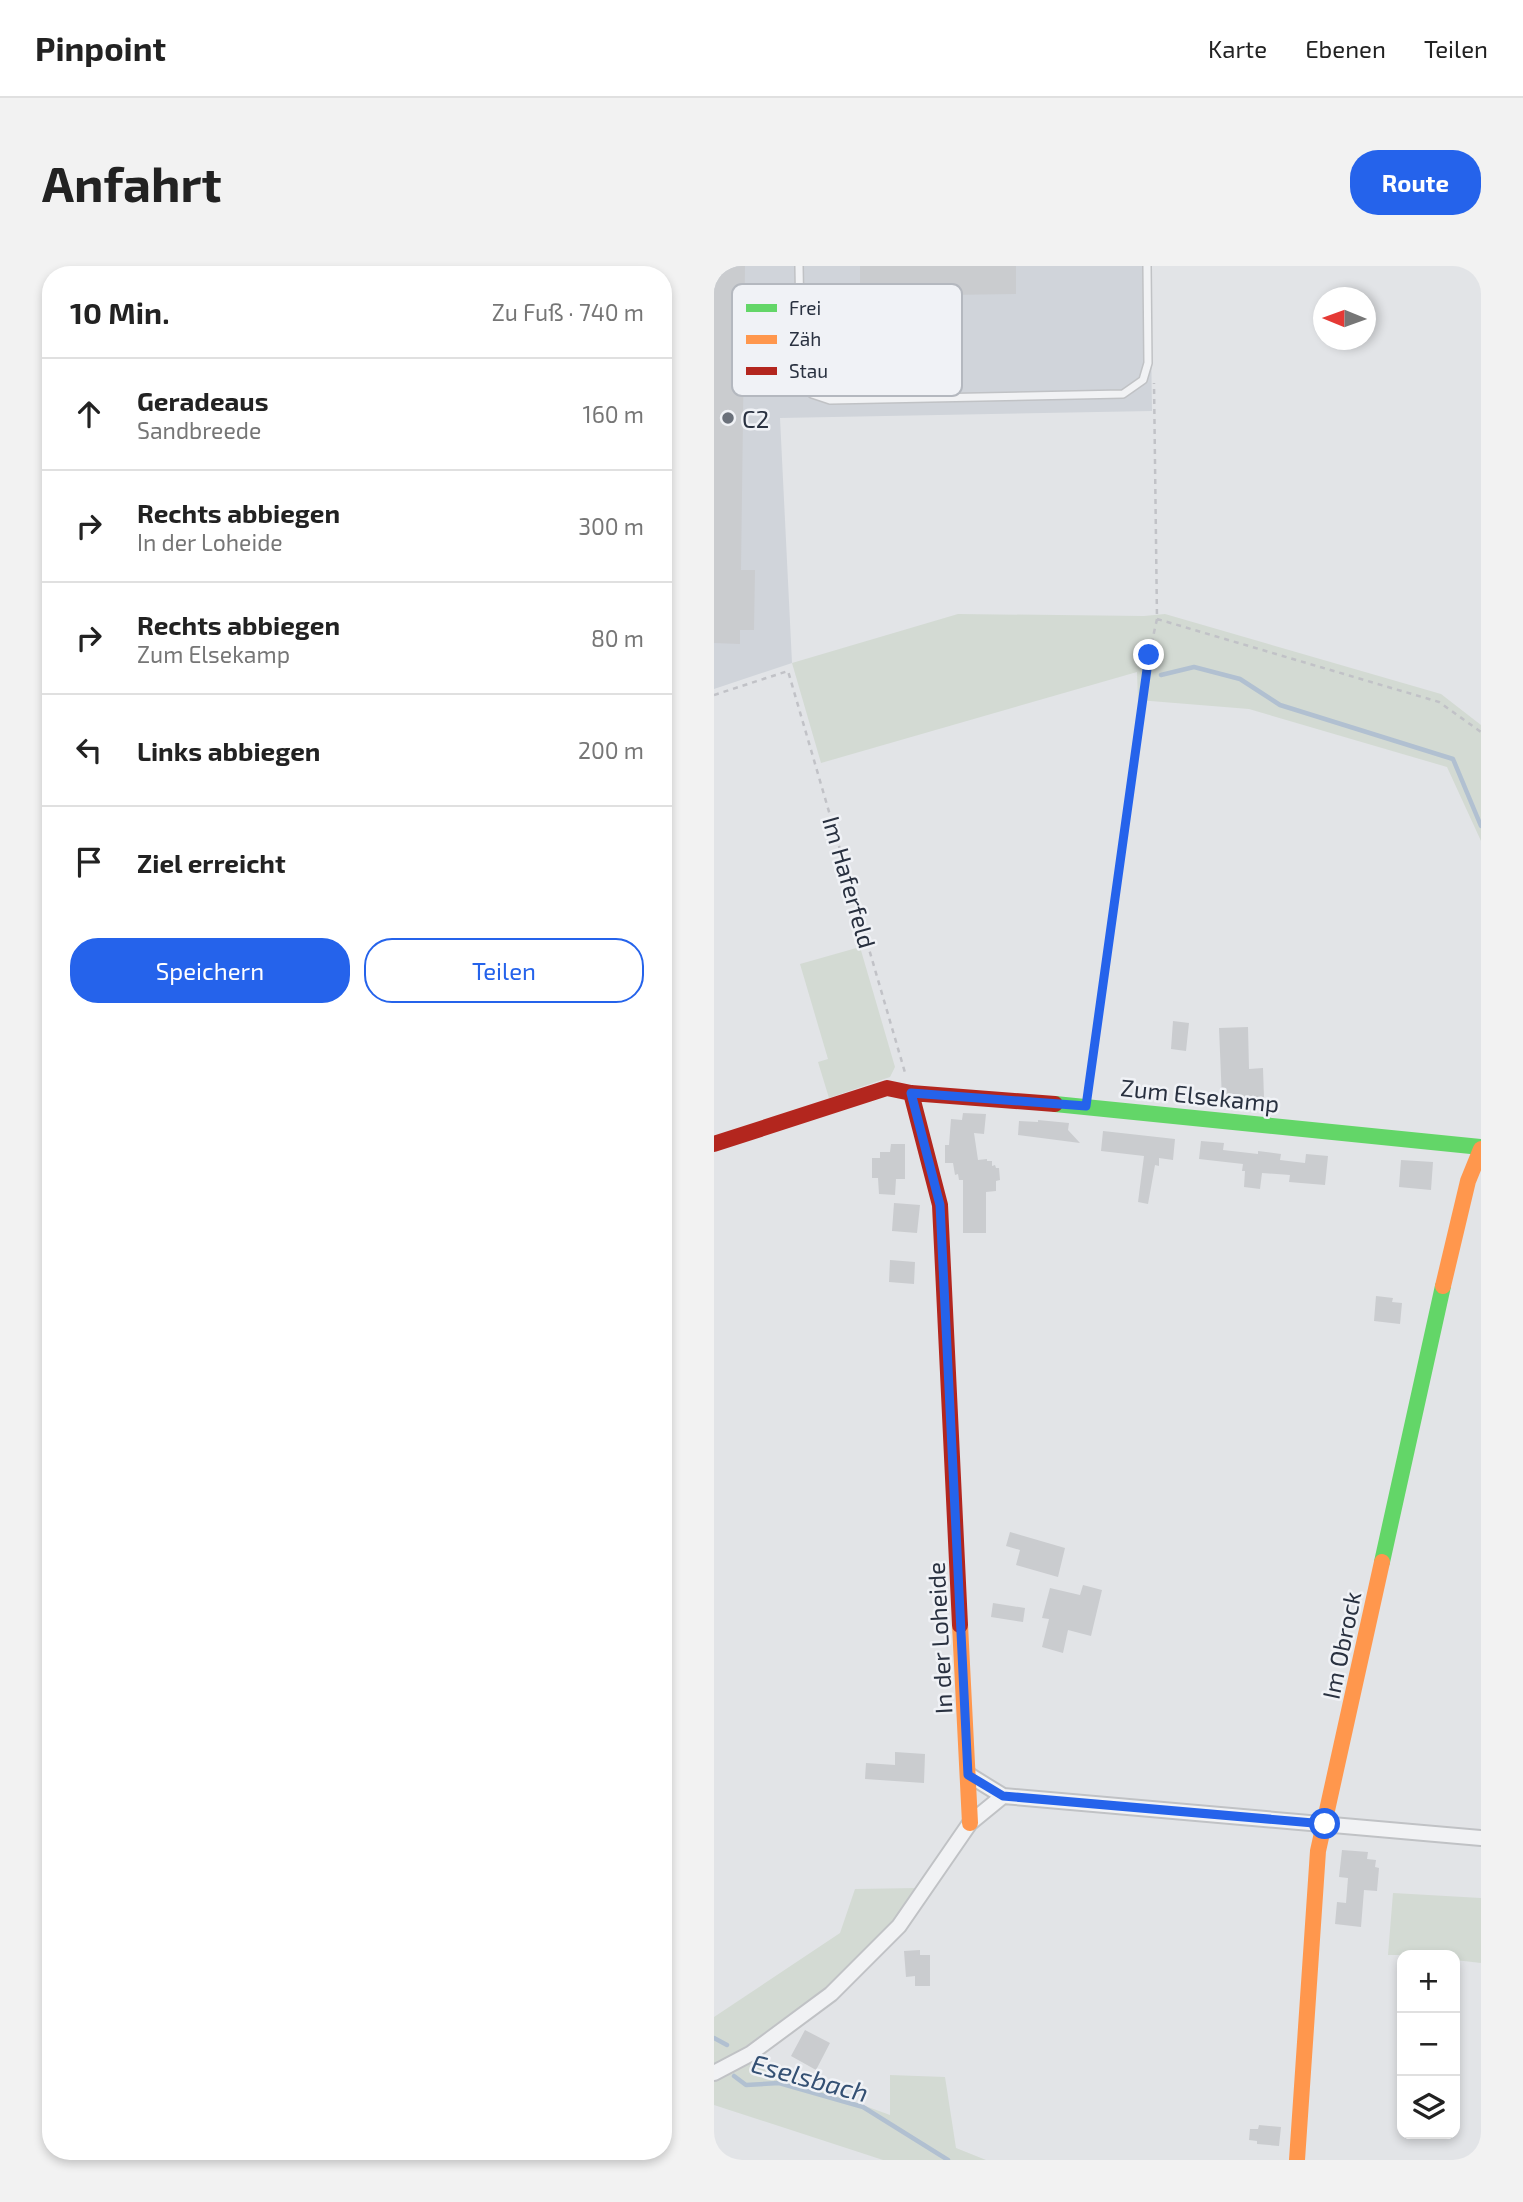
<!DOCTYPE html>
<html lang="de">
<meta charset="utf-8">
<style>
body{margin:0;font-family:"Exo 2",sans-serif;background:#f2f2f2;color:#222}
.controls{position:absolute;right:21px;bottom:21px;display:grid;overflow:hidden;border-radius:14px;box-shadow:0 4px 10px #0003}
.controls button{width:63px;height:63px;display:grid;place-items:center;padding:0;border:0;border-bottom:2px solid #e0e0e0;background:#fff;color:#222;font:35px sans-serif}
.compass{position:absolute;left:599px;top:21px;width:63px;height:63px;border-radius:50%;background:#fff;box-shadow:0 4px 10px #0003;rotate:271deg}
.stop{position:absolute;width:21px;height:21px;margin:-16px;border:5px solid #2563eb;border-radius:50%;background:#fff}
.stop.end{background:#2563eb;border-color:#fff;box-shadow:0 2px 7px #0008}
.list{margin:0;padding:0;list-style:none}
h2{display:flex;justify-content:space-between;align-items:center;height:91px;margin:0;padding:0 28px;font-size:30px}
h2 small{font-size:23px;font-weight:400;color:#767676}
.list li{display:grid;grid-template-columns:46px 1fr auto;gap:21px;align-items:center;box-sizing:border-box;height:112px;padding:0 28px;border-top:2px solid #e0e0e0}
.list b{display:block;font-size:26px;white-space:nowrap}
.list p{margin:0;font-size:23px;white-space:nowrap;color:#767676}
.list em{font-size:23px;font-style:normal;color:#767676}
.actions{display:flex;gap:14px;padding:21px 28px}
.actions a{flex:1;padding:16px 0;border:2px solid #2563eb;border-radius:28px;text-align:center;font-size:24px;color:#2563eb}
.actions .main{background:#2563eb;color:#fff}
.icon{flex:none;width:38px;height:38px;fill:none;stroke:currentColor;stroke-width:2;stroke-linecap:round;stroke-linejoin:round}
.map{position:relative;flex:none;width:767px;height:1894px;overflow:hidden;border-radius:28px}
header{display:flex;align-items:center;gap:42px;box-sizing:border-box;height:98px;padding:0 35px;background:#fff;border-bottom:2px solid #e0e0e0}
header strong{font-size:33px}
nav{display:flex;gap:38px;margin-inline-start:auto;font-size:24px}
.intro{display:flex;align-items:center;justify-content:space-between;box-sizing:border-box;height:168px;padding:0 42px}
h1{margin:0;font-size:49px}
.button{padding:18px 32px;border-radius:28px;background:#2563eb;color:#fff;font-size:24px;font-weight:700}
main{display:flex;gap:42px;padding:0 42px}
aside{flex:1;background:#fff;border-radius:28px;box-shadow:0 4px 10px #0003}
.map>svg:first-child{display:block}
.built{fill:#d0d4da}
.green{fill:#d3dad3}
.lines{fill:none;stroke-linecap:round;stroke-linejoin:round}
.stream{stroke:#b1c0d1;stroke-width:4.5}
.building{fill:#cacccf}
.lane-casing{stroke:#c0c2c5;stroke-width:10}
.street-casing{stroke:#c0c2c5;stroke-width:18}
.path{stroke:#c1c2c7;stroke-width:2.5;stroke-dasharray:5 5;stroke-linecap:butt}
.lane{stroke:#f1f2f4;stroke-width:7}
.street{stroke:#f1f2f4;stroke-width:14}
.fast{stroke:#63d668;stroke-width:16}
.slow{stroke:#ff974d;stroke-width:16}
.jam{stroke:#b3261e;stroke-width:16}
.route{stroke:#2563eb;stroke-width:9}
.poi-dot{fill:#6a707a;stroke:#f0f2f6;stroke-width:2.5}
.labels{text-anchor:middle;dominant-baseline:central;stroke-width:5;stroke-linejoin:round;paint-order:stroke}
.poi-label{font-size:24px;fill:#293140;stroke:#f0f2f6;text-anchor:start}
.street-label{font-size:24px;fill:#293140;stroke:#f0f2f6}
.water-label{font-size:26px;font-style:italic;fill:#345073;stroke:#f0f2f6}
.key{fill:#f0f2f6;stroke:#b4b8bf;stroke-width:2}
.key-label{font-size:19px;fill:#293140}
</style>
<header>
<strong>Pinpoint</strong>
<nav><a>Karte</a><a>Ebenen</a><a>Teilen</a></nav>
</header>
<div class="intro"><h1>Anfahrt</h1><a class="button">Route</a></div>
<main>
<aside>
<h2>10 Min.<small>Zu Fuß · 740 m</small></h2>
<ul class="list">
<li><svg class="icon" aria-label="ahead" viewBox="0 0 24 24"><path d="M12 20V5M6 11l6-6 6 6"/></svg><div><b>Geradeaus</b><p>Sandbreede</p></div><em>160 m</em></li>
<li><svg class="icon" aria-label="right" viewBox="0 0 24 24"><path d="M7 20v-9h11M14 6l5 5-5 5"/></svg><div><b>Rechts abbiegen</b><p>In der Loheide</p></div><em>300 m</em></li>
<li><svg class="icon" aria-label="right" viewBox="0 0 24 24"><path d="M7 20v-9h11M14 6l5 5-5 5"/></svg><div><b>Rechts abbiegen</b><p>Zum Elsekamp</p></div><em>80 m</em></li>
<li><svg class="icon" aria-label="left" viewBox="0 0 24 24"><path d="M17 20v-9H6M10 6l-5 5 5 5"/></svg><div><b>Links abbiegen</b></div><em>200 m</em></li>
<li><svg class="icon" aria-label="arrive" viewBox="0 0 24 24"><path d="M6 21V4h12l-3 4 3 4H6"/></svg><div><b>Ziel erreicht</b></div></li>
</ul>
<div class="actions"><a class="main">Speichern</a><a>Teilen</a></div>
</aside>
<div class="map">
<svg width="767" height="1894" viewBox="0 0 767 1894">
<rect width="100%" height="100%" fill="#e2e4e7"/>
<!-- built -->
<path class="built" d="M0,0H436L438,145L66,152L78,397L0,423Z"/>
<!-- green -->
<path class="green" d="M244,348L430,350L451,348L727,428L767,459V575L733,501L535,443L424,434L423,406L107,497L78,397Z
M146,681L181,801L176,811L115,832L104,796L114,793L86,698Z
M203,1622L180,1654L110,1723L17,1791L0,1799V1751L126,1667L141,1623Z
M679,1627L767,1632V1697L741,1694V1689H674Z
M33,1797L176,1849V1809L231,1811L242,1882L272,1894H169L0,1839V1814Z"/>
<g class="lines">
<!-- stream -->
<path class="stream" d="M447,409L480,401L526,413L566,439L739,493L767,560
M0,1772L13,1779
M20,1810L32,1819L65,1817L149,1841L234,1894"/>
</g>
<!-- building -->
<path class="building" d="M0,0H31L27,304H41L40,364H26V378L0,377Z
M146,0H302V28L233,29V41H221V29L146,31Z
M459,755L475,757L472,785L457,783Z
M534,761L535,803L549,802L550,832L508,834L505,762Z
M249,847L272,848L270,868L260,867L264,894L273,893V895H278V900L281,899L282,902H285L286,914L282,915V925L272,926V967H249V914H245L244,908L241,909L239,897H231V879H235L237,853L248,854Z
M324,854L355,857L354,864L366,877L304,869L305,855L324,856Z
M389,865L461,873L459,894L445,892V900L441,899L434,938L424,936L430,890L387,885Z
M487,875L510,877L509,884L544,888V885L567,888L566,894L591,897L592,888L614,890L611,919L575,916L576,909L548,907L546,923L530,921L531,905H528L529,898L485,893Z
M177,878H191V913H182L181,929L165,928L164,912H158V892H166V886H176Z
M687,894L719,896L717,924L685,921Z
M180,937L206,939L203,967L178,965Z
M176,994L201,996L200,1018L175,1016Z
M662,1030L679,1032L678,1036L688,1037L686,1058L660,1055Z
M296,1266L351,1282L344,1311L302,1299L306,1284L292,1280Z
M369,1319L388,1324L377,1370L354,1364L349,1387L328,1381L335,1353L328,1352L336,1322L366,1329Z
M279,1337L311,1342L309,1356L277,1351Z
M181,1486L211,1488L210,1517L151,1513L152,1497L181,1499Z
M628,1584L654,1586L653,1593L662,1594L661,1601L665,1602L663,1625L650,1624L647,1661L621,1658L623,1636L632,1637L634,1612L625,1611Z
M206,1684V1689H216V1720H201V1710L192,1711L190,1685Z
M91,1764L116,1777L102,1804L77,1790Z
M545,1859L567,1861L565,1880L543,1878V1875L535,1874L536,1863H544Z"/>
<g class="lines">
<!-- lane casing -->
<g class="lane-casing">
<path id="lane" d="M85,0L87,111L98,128L116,134L409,128L429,114L434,97L433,0"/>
</g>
<!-- street casing -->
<g class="street-casing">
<path id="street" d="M255,1509L289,1530L767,1572
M0,1807L36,1788L117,1728L185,1660L256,1557L289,1530"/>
</g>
<!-- path -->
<path class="path" d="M443,353L725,436L767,466
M0,429L74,405L192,810
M375,823L435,389L443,353L440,117"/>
<!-- lane -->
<use href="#lane" class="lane"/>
<!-- street -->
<use href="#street" class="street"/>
<!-- fast -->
<path class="fast" d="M341,838L767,881
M668,1296L729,1020"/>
<!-- slow -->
<path class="slow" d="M729,1020L754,915L767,883
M246,1359L256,1557
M583,1894L604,1585L668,1296"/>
<!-- jam -->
<path class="jam" d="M197,827L226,939L246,1359
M0,878L173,822L197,827L341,838"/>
</g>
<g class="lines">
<!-- route -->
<path class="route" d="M435,389L372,840L197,827L226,939L254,1509L289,1530L611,1558"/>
</g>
<!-- markers -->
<circle class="poi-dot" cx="14" cy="152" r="7"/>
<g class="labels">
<!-- poi labels -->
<g class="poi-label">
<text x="28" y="152">C2</text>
</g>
<!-- street labels -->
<g class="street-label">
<text transform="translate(136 616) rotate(74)">Im Haferfeld</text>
<text transform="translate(486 829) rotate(6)">Zum Elsekamp</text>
<text transform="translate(225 1372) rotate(-93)">In der Loheide</text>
<text transform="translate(627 1379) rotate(-78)">Im Obrock</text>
</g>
<!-- water labels -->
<g class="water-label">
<text transform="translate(96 1811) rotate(15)">Eselsbach</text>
</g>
</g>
<!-- legend -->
<rect x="18" y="18" width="230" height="112" rx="10" class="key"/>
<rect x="32" y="38" width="31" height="8" fill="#63d668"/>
<rect x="32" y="69" width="31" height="9" fill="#ff974d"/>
<rect x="32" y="101" width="31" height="8" fill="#b3261e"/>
<g class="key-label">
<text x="75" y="49">Frei</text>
<text x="75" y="80">Zäh</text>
<text x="75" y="112">Stau</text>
</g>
</svg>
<div class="controls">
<button>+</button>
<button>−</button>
<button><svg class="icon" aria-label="layers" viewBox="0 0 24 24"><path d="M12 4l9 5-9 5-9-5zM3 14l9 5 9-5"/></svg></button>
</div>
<svg class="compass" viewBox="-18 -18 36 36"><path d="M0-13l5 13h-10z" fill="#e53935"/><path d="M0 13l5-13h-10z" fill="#767676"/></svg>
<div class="stop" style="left:611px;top:1558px"></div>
<div class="stop end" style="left:435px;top:389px"></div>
</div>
</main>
